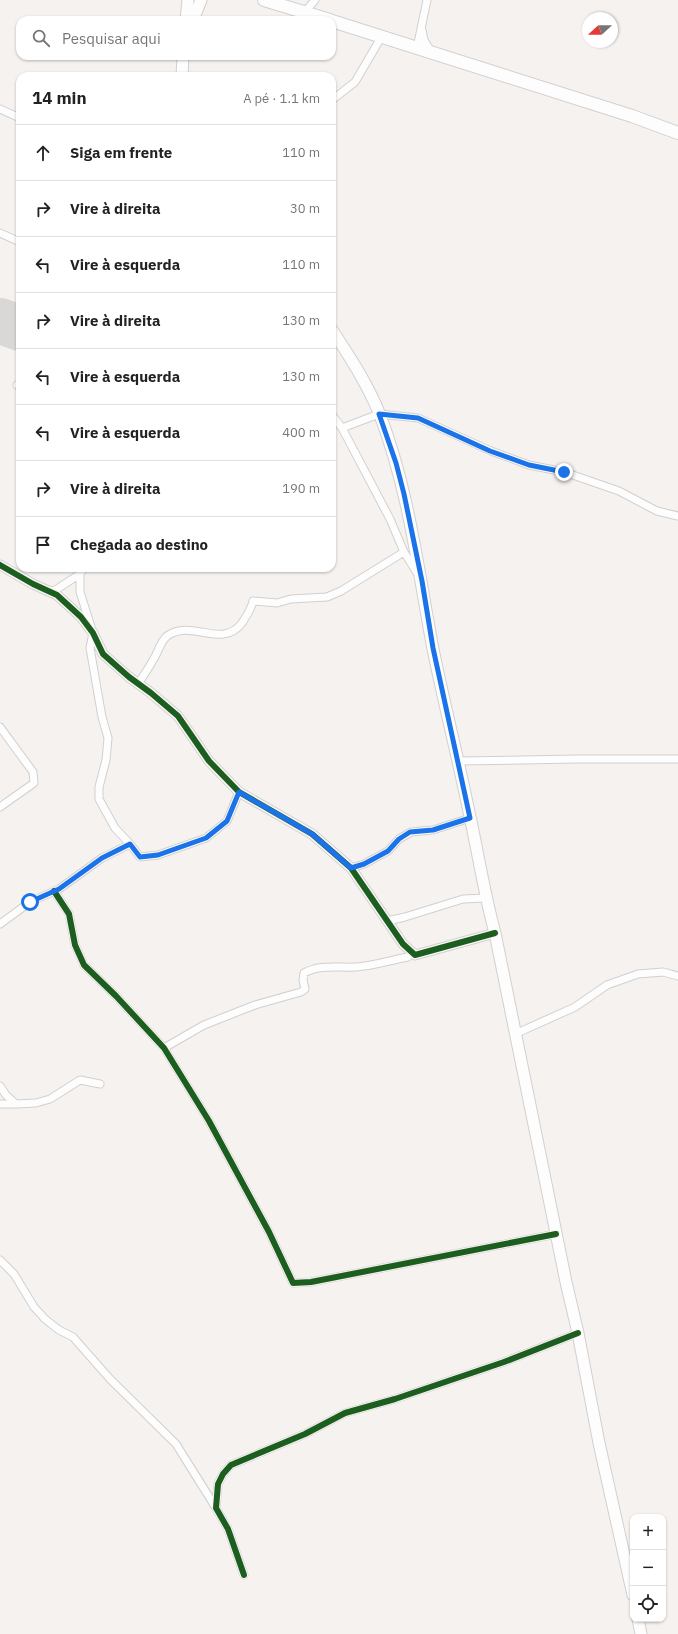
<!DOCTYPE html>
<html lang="pt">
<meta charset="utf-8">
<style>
body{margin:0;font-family:"IBM Plex Sans",sans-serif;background:#f6f6f6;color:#222}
.controls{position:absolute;right:12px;bottom:12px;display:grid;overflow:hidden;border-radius:8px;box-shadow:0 1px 3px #0004}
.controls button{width:36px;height:36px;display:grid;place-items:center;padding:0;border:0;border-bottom:1px solid #e0e0e0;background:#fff;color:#222;font:20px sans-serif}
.compass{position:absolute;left:582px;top:12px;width:36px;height:36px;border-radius:50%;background:#fff;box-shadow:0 1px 3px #0004;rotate:249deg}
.stop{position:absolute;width:12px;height:12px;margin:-9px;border:3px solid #1a73e8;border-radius:50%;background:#fff}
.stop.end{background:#1a73e8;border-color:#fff;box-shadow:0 1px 4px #0008}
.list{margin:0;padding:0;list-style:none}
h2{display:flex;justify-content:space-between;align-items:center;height:52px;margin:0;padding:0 16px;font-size:17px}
h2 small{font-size:13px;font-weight:400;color:#767676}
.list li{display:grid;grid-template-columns:26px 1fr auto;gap:12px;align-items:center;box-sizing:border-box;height:56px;padding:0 16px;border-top:1px solid #e0e0e0}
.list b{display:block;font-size:15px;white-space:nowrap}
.list em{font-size:13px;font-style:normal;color:#767676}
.icon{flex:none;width:22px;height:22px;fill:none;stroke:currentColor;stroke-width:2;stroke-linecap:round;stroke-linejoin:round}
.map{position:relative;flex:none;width:678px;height:1634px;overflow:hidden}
.search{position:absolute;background:#fff;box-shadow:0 1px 3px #0004;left:16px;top:16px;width:320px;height:44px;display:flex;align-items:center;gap:10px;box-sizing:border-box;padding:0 14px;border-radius:12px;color:#767676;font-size:15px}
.panel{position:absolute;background:#fff;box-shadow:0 1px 3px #0004;left:16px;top:72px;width:320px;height:500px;border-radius:12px}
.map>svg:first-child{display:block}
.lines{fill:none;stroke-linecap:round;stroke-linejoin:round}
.runway{stroke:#dad8d6;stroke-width:46}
.minor-casing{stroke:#d2d0cf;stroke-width:9}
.tertiary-casing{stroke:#d2d0cf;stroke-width:11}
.primary-casing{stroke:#d2d0cf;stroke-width:13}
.trunk-casing{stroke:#d2d0cf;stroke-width:14}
.minor{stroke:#fefdfd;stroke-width:7}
.tertiary{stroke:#fefdfd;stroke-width:9}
.primary{stroke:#fefdfd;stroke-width:11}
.trunk{stroke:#fefdfd;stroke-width:12}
.cycleway-casing{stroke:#f7f2ee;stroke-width:8}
.cycleway{stroke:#1b5e20;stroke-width:6}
.route{stroke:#1a73e8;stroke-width:5}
</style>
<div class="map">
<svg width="678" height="1634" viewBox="0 0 678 1634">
<rect width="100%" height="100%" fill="#f5f2f0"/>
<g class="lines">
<!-- runway -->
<path class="runway" d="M0,321L20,328"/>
<!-- minor casing -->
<g class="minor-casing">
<path id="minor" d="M305,12L315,0
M422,30L424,40L432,53
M417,48L427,0
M332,100L355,82L382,36
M0,109L20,118
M0,233L20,242
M17,385L20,386
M332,415L342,428L390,519L404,552L417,573
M342,428L379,414L418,418L491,451L529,465L564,472L619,491L657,511L678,516
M84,568L80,574V592L93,633L90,648L102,717L108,738L106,760L99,787V799L115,828L130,844
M48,590L54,591L80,574
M138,684C143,676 149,668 153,660C158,653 160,642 167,636C192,618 221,650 242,623C247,615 251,610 253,601L277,603L291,599L327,597L341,591L404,552
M0,727L33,772L34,783L0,807
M458,761L577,759H678
M351,868L364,864L388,851L399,839L411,832L433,830L470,818
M54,891L69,914L75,945L84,965L116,996L164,1048L209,1121L269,1232L293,1283L311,1282L556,1234
M387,921L405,917L463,899L486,898
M0,924L30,902L59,889L102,858L130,844L140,857L158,855L206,838L227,821L239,792
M515,1034L575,1007L607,985L638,974L663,972L678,976
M164,1048L204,1025L255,1005L301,992L305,989L303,980L304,973C320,964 338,968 356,967C373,966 391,960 408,957
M0,1086L6,1095L16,1104L36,1103L50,1099L80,1080L100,1084
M0,1104H16
M0,1260L14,1274L34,1307L45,1319L59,1330L73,1337L110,1379L176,1444L216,1508
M244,1575L228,1529L216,1508L218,1484L223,1474L231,1465L305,1434L345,1413L395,1399L504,1362L578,1333"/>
</g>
<!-- tertiary casing -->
<g class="tertiary-casing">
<path id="tertiary" d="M0,565L33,584L57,595L81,617L93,633L103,654L129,677L151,693L178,716L209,761L239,792L312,834L351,868L403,944L415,955L495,933"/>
</g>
<!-- primary casing -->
<g class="primary-casing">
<path id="primary" d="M186,20L188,0
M193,20L201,0
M182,76L183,56
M332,330C350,357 368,385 380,415C409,491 418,570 433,649C444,703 458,758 469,812C478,852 484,893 495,933L566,1282L578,1333L599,1443L633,1595
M638,1619L641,1634"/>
</g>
<!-- trunk casing -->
<g class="trunk-casing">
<path id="trunk" d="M264,0L330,20
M332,21L632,116L678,133"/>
</g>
<!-- minor -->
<use href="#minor" class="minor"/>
<!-- tertiary -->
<use href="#tertiary" class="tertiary"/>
<!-- primary -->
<use href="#primary" class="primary"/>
<!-- trunk -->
<use href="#trunk" class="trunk"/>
<!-- cycleway casing -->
<g class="cycleway-casing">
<path id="cycleway" d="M0,565L33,584L57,595L81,617L93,633L103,654L129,677L151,693L178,716L209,761L239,792L312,834L351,868L403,944L415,955L495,933
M54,891L69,914L75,945L84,965L116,996L164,1048L209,1121L269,1232L293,1283L311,1282L556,1234
M244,1575L228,1529L216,1508L218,1484L223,1474L231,1465L305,1434L345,1413L395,1399L504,1362L578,1333"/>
</g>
<!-- cycleway -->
<use href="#cycleway" class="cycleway"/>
</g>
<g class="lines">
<!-- route -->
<path class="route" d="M30,902L59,889L102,858L130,844L140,857L158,855L206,838L227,821L239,792L312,834L351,868L364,864L388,851L399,839L410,832L433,830L470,818L433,648L422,581L404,494L396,463L379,414L418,418L490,451L529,465L564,472"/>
</g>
</svg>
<div class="controls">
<button>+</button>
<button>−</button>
<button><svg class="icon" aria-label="locate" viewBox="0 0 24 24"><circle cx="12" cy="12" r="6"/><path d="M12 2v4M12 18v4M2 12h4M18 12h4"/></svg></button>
</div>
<svg class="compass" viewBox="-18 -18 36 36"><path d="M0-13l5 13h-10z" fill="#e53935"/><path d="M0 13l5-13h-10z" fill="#767676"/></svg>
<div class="stop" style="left:30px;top:902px"></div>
<div class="stop end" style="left:564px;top:472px"></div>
<div class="search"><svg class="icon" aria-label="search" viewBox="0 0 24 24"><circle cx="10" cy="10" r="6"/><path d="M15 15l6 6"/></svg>Pesquisar aqui</div>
<section class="panel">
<h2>14 min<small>A pé · 1.1 km</small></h2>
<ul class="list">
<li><svg class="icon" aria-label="ahead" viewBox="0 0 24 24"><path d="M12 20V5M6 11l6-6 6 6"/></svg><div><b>Siga em frente</b></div><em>110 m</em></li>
<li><svg class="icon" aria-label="right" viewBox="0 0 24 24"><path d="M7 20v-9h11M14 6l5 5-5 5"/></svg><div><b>Vire à direita</b></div><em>30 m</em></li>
<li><svg class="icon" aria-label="left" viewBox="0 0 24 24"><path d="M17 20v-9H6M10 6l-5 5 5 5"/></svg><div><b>Vire à esquerda</b></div><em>110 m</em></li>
<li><svg class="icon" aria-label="right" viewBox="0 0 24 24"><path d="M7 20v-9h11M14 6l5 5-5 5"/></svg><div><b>Vire à direita</b></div><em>130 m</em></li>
<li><svg class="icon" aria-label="left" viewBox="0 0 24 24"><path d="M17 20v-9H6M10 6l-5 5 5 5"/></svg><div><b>Vire à esquerda</b></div><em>130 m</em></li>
<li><svg class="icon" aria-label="left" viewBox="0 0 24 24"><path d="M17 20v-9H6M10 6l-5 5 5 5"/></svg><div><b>Vire à esquerda</b></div><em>400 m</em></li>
<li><svg class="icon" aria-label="right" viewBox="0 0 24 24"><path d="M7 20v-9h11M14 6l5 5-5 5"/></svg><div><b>Vire à direita</b></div><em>190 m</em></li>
<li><svg class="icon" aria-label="arrive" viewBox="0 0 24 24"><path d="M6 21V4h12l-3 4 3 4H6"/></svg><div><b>Chegada ao destino</b></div></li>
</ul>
</section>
</div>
